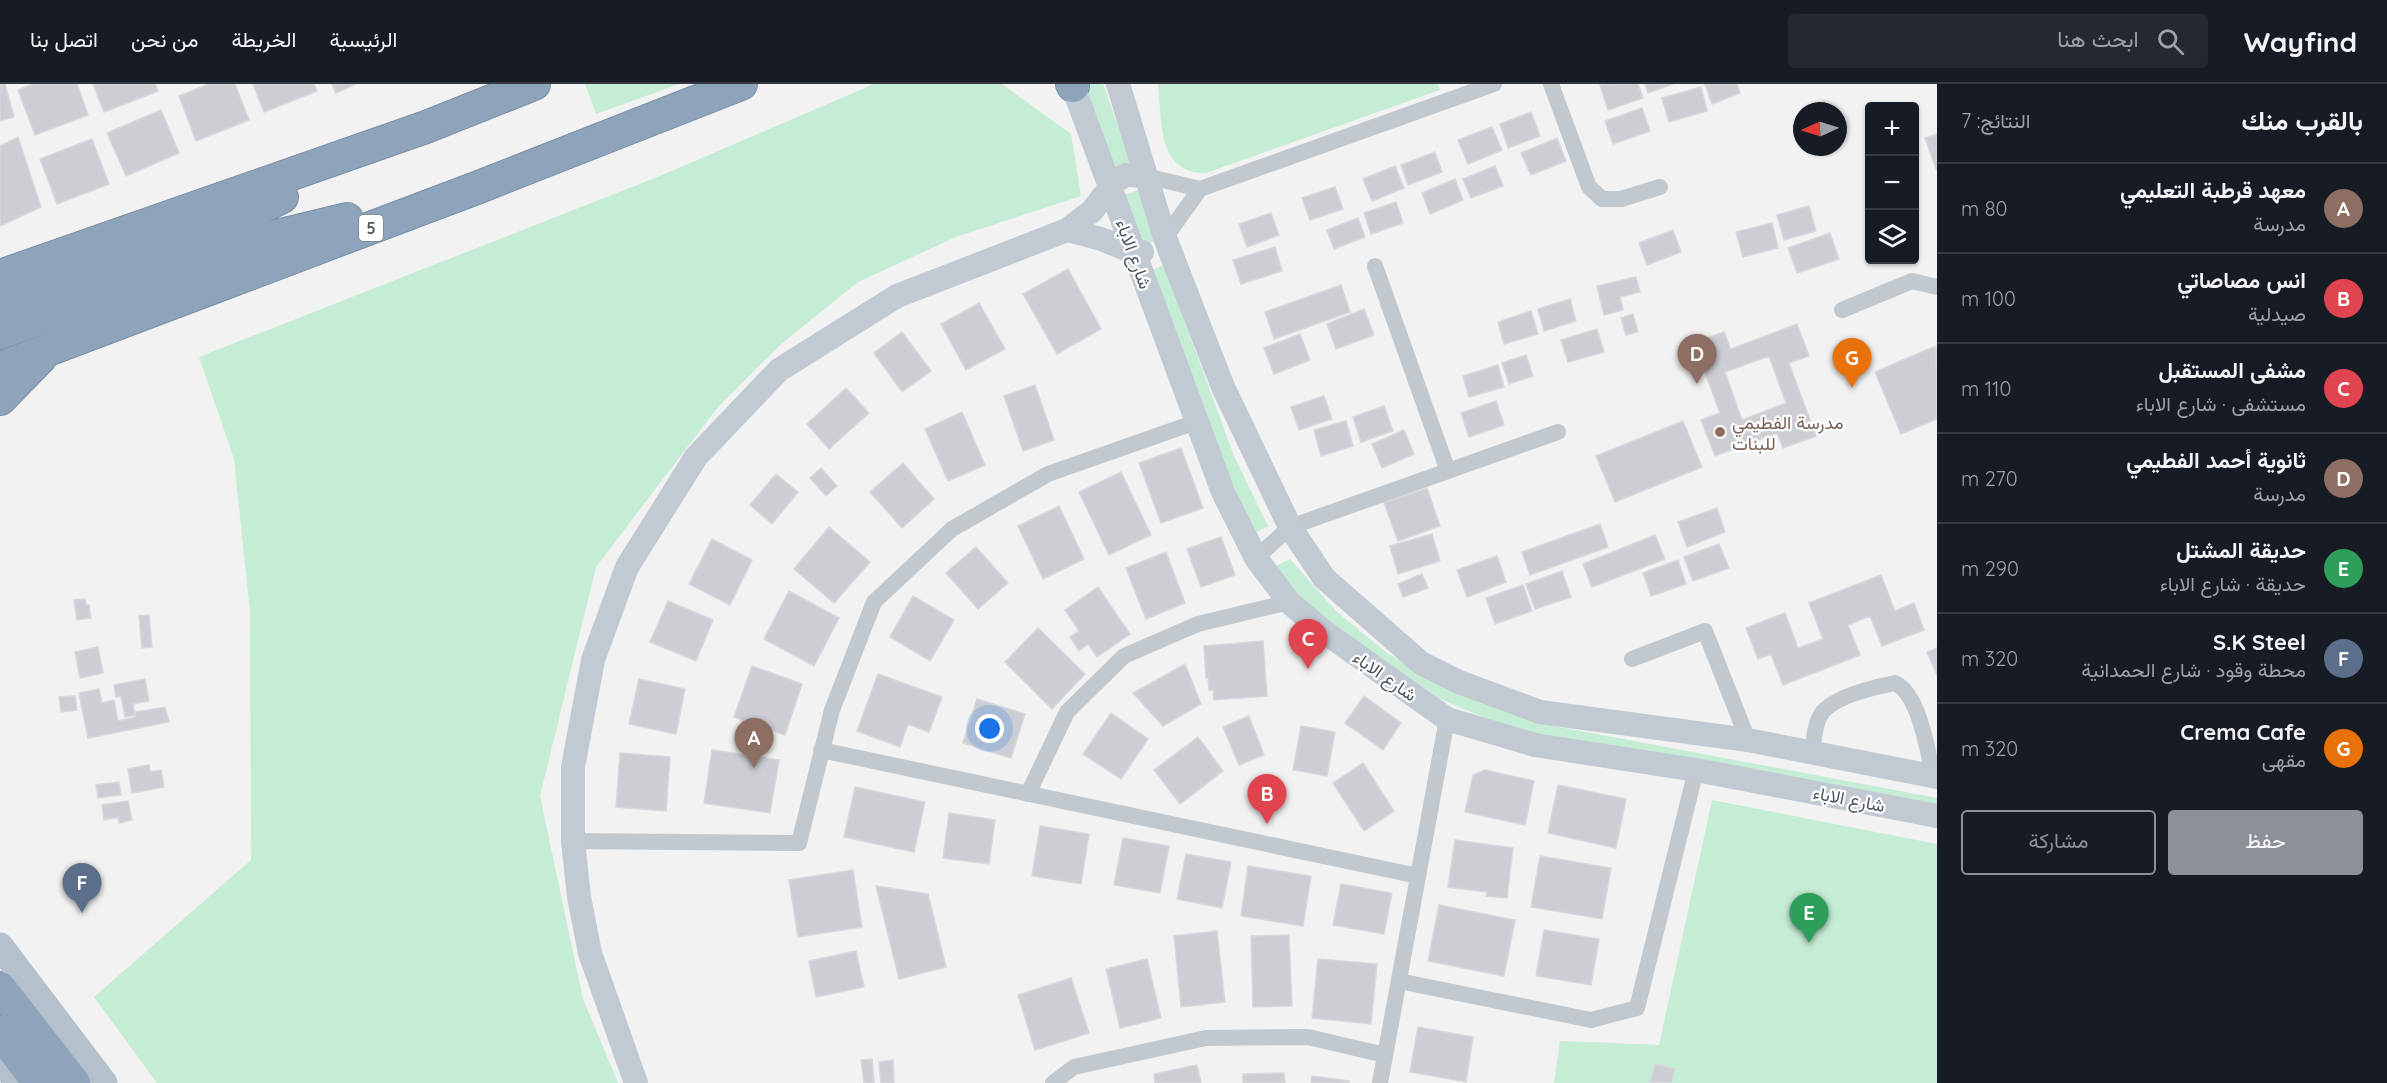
<!DOCTYPE html>
<html lang="ar">
<meta charset="utf-8">
<style>
body{margin:0;font-family:Quicksand,Vazirmatn,sans-serif;background:#242831;color:#f1f3f6;direction:rtl}
.controls{position:absolute;right:18px;top:18px;display:grid;overflow:hidden;border-radius:6px;box-shadow:0 2px 4px #0004}
.controls button{width:54px;height:54px;display:grid;place-items:center;padding:0;border:0;border-bottom:2px solid #363941;background:#171b24;color:#f1f3f6;font:30px sans-serif}
.compass{position:absolute;left:1793px;top:18px;width:54px;height:54px;border-radius:50%;background:#171b24;box-shadow:0 2px 4px #0004;rotate:266deg}
.you{position:absolute;left:990px;top:645px;width:21px;height:21px;margin:-15px;border:4px solid #fff;border-radius:50%;background:#1a73e8;box-shadow:0 0 0 9px #1a73e833}
.badge{display:grid;place-items:center;width:39px;height:39px;border-radius:50%;background:#8c9099;color:#fff;font-size:20px;font-weight:700}
.pin{position:absolute;translate:-50% -50px;filter:drop-shadow(0 2px 3px #0008)}
.pin::after{content:'';position:absolute;top:32px;width:21px;height:18px;background:inherit;clip-path:polygon(0 0,100% 0,50% 100%)}
.list{margin:0;padding:0;list-style:none}
h2{display:flex;justify-content:space-between;align-items:center;height:78px;margin:0;padding:0 24px;font-size:26px}
h2 small{font-size:20px;font-weight:400;color:#9ea1a6}
.list li{display:grid;grid-template-columns:39px 1fr auto;gap:18px;align-items:center;box-sizing:border-box;height:90px;padding:0 24px;border-top:2px solid #363941}
.list b{display:block;font-size:22px;white-space:nowrap}
.list p{margin:0;font-size:20px;white-space:nowrap;color:#9ea1a6}
.list em{font-size:20px;font-style:normal;color:#9ea1a6}
.actions{display:flex;gap:12px;padding:18px 24px}
.actions a{flex:1;padding:14px 0;border:2px solid #8c9099;border-radius:6px;text-align:center;font-size:21px;color:#8c9099}
.actions .main{background:#8c9099;color:#fff}
.icon{flex:none;width:33px;height:33px;fill:none;stroke:currentColor;stroke-width:2;stroke-linecap:round;stroke-linejoin:round}
.map{position:relative;flex:none;width:1937px;height:999px;overflow:hidden;direction:ltr}
header{display:flex;align-items:center;gap:36px;box-sizing:border-box;height:84px;padding:0 30px;background:#171b24;border-bottom:2px solid #363941}
header strong{font-size:28px}
nav{display:flex;gap:33px;margin-inline-start:auto;font-size:21px}
.search{width:420px;height:54px;background:#242831;display:flex;align-items:center;gap:15px;box-sizing:border-box;padding:0 21px;border-radius:6px;color:#9ea1a6;font-size:22px}
main{display:flex}
aside{flex:1;background:#171b24}
.map>svg:first-child{display:block}
.green{fill:#c5ecd4}
.building{fill:#ccced3;stroke:#d6d8dc;stroke-width:1.5;fill-rule:evenodd}
.lines{fill:none;stroke-linecap:round;stroke-linejoin:round}
.highway-casing{stroke:#7a8fa7;stroke-width:34}
.street{stroke:#c1c9ce;stroke-width:16}
.secondary{stroke:#c1cad3;stroke-width:24}
.primary{stroke:#b4c1cd;stroke-width:27}
.highway{stroke:#8ea4bb;stroke-width:32}
.education-dot{fill:#8d6e63;stroke:#fff;stroke-width:2}
.labels{text-anchor:middle;dominant-baseline:central;stroke-width:4.5;stroke-linejoin:round;paint-order:stroke}
.shield{fill:#fff;stroke:#81888e;stroke-width:1.5}
.shield-label{font-size:16px;font-weight:bold;fill:#4b555d}
.street-label{font-size:18px;fill:#4b555d;stroke:#fff}
.education-label{font-size:18px;fill:#785e54;stroke:#fff;text-anchor:start}
</style>
<header>
<strong>Wayfind</strong>
<div class="search"><svg class="icon" aria-label="search" viewBox="0 0 24 24"><circle cx="10" cy="10" r="6"/><path d="M15 15l6 6"/></svg>ابحث هنا</div>
<nav><a>الرئيسية</a><a>الخريطة</a><a>من نحن</a><a>اتصل بنا</a></nav>
</header>
<main>
<aside>
<h2>بالقرب منك<small>النتائج: 7</small></h2>
<ul class="list">
<li><span class="badge" style="background:#8d6e63">A</span><div><b>معهد قرطبة التعليمي</b><p>مدرسة</p></div><em>80 m</em></li>
<li><span class="badge" style="background:#e0444e">B</span><div><b>انس مصاصاتي</b><p>صيدلية</p></div><em>100 m</em></li>
<li><span class="badge" style="background:#e0444e">C</span><div><b>مشفى المستقبل</b><p>مستشفى · شارع الاباء</p></div><em>110 m</em></li>
<li><span class="badge" style="background:#8d6e63">D</span><div><b>ثانوية أحمد الفطيمي</b><p>مدرسة</p></div><em>270 m</em></li>
<li><span class="badge" style="background:#2e9e5b">E</span><div><b>حديقة المشتل</b><p>حديقة · شارع الاباء</p></div><em>290 m</em></li>
<li><span class="badge" style="background:#5c6f8a">F</span><div><b>S.K Steel</b><p>محطة وقود · شارع الحمدانية</p></div><em>320 m</em></li>
<li><span class="badge" style="background:#e8710a">G</span><div><b>Crema Cafe</b><p>مقهى</p></div><em>320 m</em></li>
</ul>
<div class="actions"><a class="main">حفظ</a><a>مشاركة</a></div>
</aside>
<div class="map">
<svg width="1937" height="999" viewBox="0 0 1937 999">
<rect width="100%" height="100%" fill="#f3f2f2"/>
<!-- green -->
<path class="green" d="M585,0H679L596,30Z
M874,0H1002L1071,50L1081,112L956,153L858,198L781,260L718,323L596,483L540,712L583,915L618,999H157L94,913L251,776L250,528L234,375L199,273L660,92Z
M1084,0H1103L1131,78L1115,85Z
M1158,0H1438L1440,6L1206,89C1157,90 1162,36 1158,0Z
M1141,105L1159,155L1144,161L1125,111Z
M1164,181L1234,372L1268,442L1255,449L1222,376L1152,186Z
M1290,475L1336,527L1387,569L1446,603L1538,639L1937,714V730L1509,644L1440,615L1326,536L1298,509L1276,482Z
M1712,716L1937,760V999H1554L1560,957L1659,961Z"/>
<!-- building -->
<path class="building" d="M0,0H5L14,33L0,37Z
M33,0H77L88,31L35,51L18,6Z
M93,0H155L158,7L104,28Z
M209,0H235L249,36L196,57L179,12Z
M253,0H314L317,7L264,28Z
M332,0H356L336,9Z
M1638,0L1643,14L1608,26L1600,1Z
M1645,0H1673L1648,9Z
M1705,0H1737L1740,9L1712,20Z
M1701,3L1707,27L1669,38L1662,14Z
M1642,24L1650,47L1613,60L1605,37Z
M161,26L179,69L126,92L107,49Z
M1531,28L1540,52L1508,64L1500,40Z
M1492,43L1502,66L1468,80L1458,56Z
M1937,50V85H1936L1925,54Z
M18,53L41,123L0,142V62Z
M1557,54L1566,77L1531,91L1521,69Z
M92,55L109,100L57,120L40,75Z
M1435,68L1442,88L1408,101L1401,81Z
M1395,82L1404,104L1372,117L1363,95Z
M1495,82L1503,102L1471,114L1463,95Z
M1455,95L1463,116L1430,130L1422,109Z
M1335,103L1343,125L1310,136L1302,114Z
M1396,118L1403,139L1371,150L1364,129Z
M1809,122L1816,147L1784,156L1777,131Z
M1271,129L1279,151L1247,163L1239,140Z
M1358,134L1365,153L1334,165L1327,146Z
M1772,139L1778,164L1743,173L1736,148Z
M1673,146L1681,168L1647,181L1639,159Z
M1830,149L1839,175L1797,189L1788,164Z
M1275,163L1282,187L1241,200L1233,176Z
M1068,185L1101,245L1057,270L1023,210Z
M1636,193L1640,208L1620,213L1623,226L1604,231L1597,202Z
M1341,201L1350,228L1274,255L1265,228Z
M1570,215L1576,237L1544,247L1538,225Z
M979,219L1005,265L966,286L941,240Z
M1364,225L1374,251L1336,265L1327,240Z
M1531,227L1538,250L1504,260L1498,238Z
M1633,230L1638,248L1626,251L1621,234Z
M1797,240L1809,272L1789,279L1816,352L1783,364L1777,349L1715,372L1701,336L1720,329L1694,259L1724,248L1731,265ZM1769,272L1786,319L1742,336L1725,288Z
M1597,245L1604,268L1568,278L1561,256Z
M902,248L931,287L902,308L874,269Z
M1300,250L1310,276L1274,290L1264,264Z
M1936,262L1937,335L1901,350L1875,288Z
M1526,271L1533,292L1509,300L1502,279Z
M1498,281L1504,303L1469,313L1463,292Z
M1035,301L1054,356L1023,367L1004,312Z
M846,304L869,329L829,365L807,340Z
M1324,312L1332,335L1299,346L1291,323Z
M1496,317L1504,341L1469,353L1461,329Z
M1384,322L1393,347L1361,358L1353,333Z
M962,328L985,381L948,397L925,345Z
M1346,337L1353,362L1321,372L1314,346Z
M1683,337L1702,383L1615,418L1596,372Z
M1404,346L1414,370L1382,384L1372,360Z
M1181,364L1203,424L1161,439L1139,379Z
M903,379L934,415L902,444L870,408Z
M821,384L837,402L826,412L810,394Z
M1121,388L1151,451L1109,471L1079,408Z
M776,390L798,408L772,440L750,421Z
M1427,404L1440,442L1398,457L1384,419Z
M1059,422L1084,475L1043,495L1018,442Z
M1717,424L1725,448L1687,463L1678,438Z
M1600,440L1608,463L1530,491L1522,468Z
M829,443L870,478L834,519L794,485Z
M1432,450L1440,477L1398,490L1390,462Z
M1655,451L1665,475L1592,503L1583,480Z
M1221,453L1235,491L1201,503L1187,465Z
M712,455L752,476L730,521L689,500Z
M1719,460L1729,484L1693,497L1684,473Z
M976,463L1008,499L978,525L946,489Z
M1166,468L1185,519L1146,535L1126,484Z
M1497,472L1506,498L1467,513L1457,486Z
M1678,476L1686,500L1651,512L1643,489Z
M1562,487L1571,513L1535,525L1526,500Z
M1422,490L1428,504L1403,513L1398,500Z
M1881,491L1895,527L1914,519L1924,546L1882,562L1870,532L1848,541L1860,571L1783,601L1771,570L1758,575L1746,544L1785,529L1798,564L1823,555L1809,519Z
M1523,501L1532,527L1495,540L1486,514Z
M1098,503L1130,550L1097,573L1088,560L1079,567L1070,553L1079,547L1065,526Z
M789,507L839,534L814,582L764,555Z
M913,512L954,536L930,577L890,553Z
M85,515L86,521H89L91,534L77,536L74,516Z
M668,517L713,536L696,577L650,558Z
M149,531L152,563L142,564L139,532Z
M1038,544L1085,590L1052,625L1005,578Z
M1263,557L1267,612L1214,616L1213,606H1209L1208,594H1206L1204,562Z
M98,563L103,589L80,594L75,568Z
M1937,564V591L1927,568Z
M1185,580L1201,620L1163,642L1133,609Z
M752,582L802,600L785,651L734,633Z
M878,590L942,613L929,648L908,640L900,663L857,647Z
M145,595L149,617L133,620L135,631L125,633L121,612L116,613L114,601Z
M639,595L685,605L676,650L629,640Z
M99,605L102,619L114,616L118,637L136,633L135,628L165,623L169,638L88,654L79,609Z
M75,612L77,626L61,628L59,613Z
M1364,612L1401,639L1383,666L1345,639Z
M977,615L1025,630L1011,674L963,659Z
M1111,629L1148,655L1121,695L1083,670Z
M1249,632L1264,671L1239,681L1223,643Z
M1301,642L1335,648L1327,692L1293,686Z
M1198,653L1223,687L1180,720L1154,686Z
M712,666L779,676L770,729L704,719Z
M620,669L670,673L666,727L616,723Z
M1363,679L1394,727L1364,747L1333,699Z
M149,681L150,688L161,686L164,703L132,709L128,685Z
M1485,686L1534,697L1525,741L1465,728L1473,691Z
M119,698L121,711L98,714L96,701Z
M1558,701L1626,715L1616,764L1548,749Z
M855,703L925,718L914,768L844,753Z
M128,717L132,736L119,739L118,733L104,736L102,721Z
M949,729L995,736L989,780L943,774Z
M1040,742L1089,750L1081,800L1032,792Z
M1123,754L1169,762L1160,809L1114,801Z
M1455,756L1513,764L1507,814L1486,812L1487,808L1448,803Z
M1186,770L1231,778L1222,824L1177,815Z
M1540,772L1611,784L1602,835L1531,823Z
M1248,782L1311,792L1303,842L1241,832Z
M853,786L862,843L798,853L789,796Z
M1341,800L1392,809L1384,850L1333,841Z
M876,802L928,810L946,883L899,895Z
M1439,821L1515,836L1504,892L1428,877Z
M1544,846L1599,855L1591,901L1536,892Z
M1217,847L1225,918L1181,923L1174,852Z
M1289,851L1292,922L1253,923L1251,852Z
M856,867L864,903L816,913L809,877Z
M1147,875L1161,934L1120,944L1106,885Z
M1318,875L1377,880L1371,940L1312,934Z
M1071,894L1089,949L1035,966L1018,911Z
M1418,943L1473,953L1466,998L1410,988Z
M872,975L874,999H864L861,976Z
M893,976L894,999H881L879,978Z
M1655,980L1675,985L1671,999L1650,998Z
M1197,981L1201,999H1155L1154,990Z
M1284,989L1285,999H1243V990Z
M1312,992L1349,997V999H1311Z"/>
<g class="lines">
<!-- highway casing -->
<g class="highway-casing">
<path id="highway" d="M1072,0L1073,2
M0,192L426,43L534,0
M0,222L258,125L282,113
M0,249L264,155L347,135
M0,284L479,103L741,0
M0,315L41,273
M0,904L74,999
M0,948L39,999"/>
</g>
<!-- street -->
<path class="street" d="M1551,0L1589,103L1602,115H1621L1660,103
M1146,92L1200,105L1494,0
M1165,154L1200,105
M1375,182L1448,387
M1842,226L1912,197L1937,203
M1256,474L1290,443L1558,348
M1632,575L1705,547L1748,656
M821,666L1418,792
M1812,668C1814,656 1814,643 1820,632C1830,613 1875,603 1895,599C1920,611 1927,667 1934,693
M1028,710L1067,628L1124,572L1198,540L1289,518
M573,757L799,759L832,626L874,518L952,445L1048,390L1196,338
M1399,897L1591,936L1637,924L1696,686
M1053,999L1074,983L1206,954L1308,953L1385,971
M1380,999L1447,635"/>
<!-- secondary -->
<path class="secondary" d="M1072,0L1223,408L1256,474L1289,518L1323,547L1447,635L1535,661L1696,686L1937,732
M1118,0L1165,154L1223,303L1290,443L1324,494L1421,579L1459,598L1540,628L1748,656L1937,693
M1067,146L1101,155L1133,168H1142
M636,999L590,869L579,813L573,757V683L593,576L627,483L696,373L779,286L897,212L1067,146L1092,127L1115,97L1126,91L1146,92"/>
<!-- primary -->
<path class="primary" d="M0,862L104,999
M0,975L18,999"/>
<!-- highway -->
<use href="#highway" class="highway"/>
</g>
<!-- markers -->
<circle class="education-dot" cx="1720" cy="348" r="6"/>
<g class="labels">
<!-- shield labels -->
<rect class="shield" x="359" y="131" width="24" height="26" rx="4.5"/>
<g class="shield-label">
<text x="371" y="144">5</text>
</g>
<!-- street labels -->
<g class="street-label">
<text transform="translate(1134 170) rotate(70)">شارع الاباء</text>
<text transform="translate(1385 592) rotate(35)">شارع الاباء</text>
<text transform="translate(1849 715) rotate(11)">شارع الاباء</text>
</g>
<!-- education labels -->
<g class="education-label">
<text x="1732" y="338">مدرسة الفطيمي<tspan x="1732" dy="21">للبنات</tspan></text>
</g>
</g>
</svg>
<div class="controls">
<button>+</button>
<button>−</button>
<button><svg class="icon" aria-label="layers" viewBox="0 0 24 24"><path d="M12 4l9 5-9 5-9-5zM3 14l9 5 9-5"/></svg></button>
</div>
<svg class="compass" viewBox="-18 -18 36 36"><path d="M0-13l5 13h-10z" fill="#e53935"/><path d="M0 13l5-13h-10z" fill="#9ea1a6"/></svg>
<div class="you"></div>
<div class="pin badge" style="left:754px;top:684px;background:#8d6e63">A</div>
<div class="pin badge" style="left:1267px;top:740px;background:#e0444e">B</div>
<div class="pin badge" style="left:1308px;top:585px;background:#e0444e">C</div>
<div class="pin badge" style="left:1697px;top:300px;background:#8d6e63">D</div>
<div class="pin badge" style="left:1809px;top:859px;background:#2e9e5b">E</div>
<div class="pin badge" style="left:82px;top:829px;background:#5c6f8a">F</div>
<div class="pin badge" style="left:1852px;top:304px;background:#e8710a">G</div>
</div>
</main>
